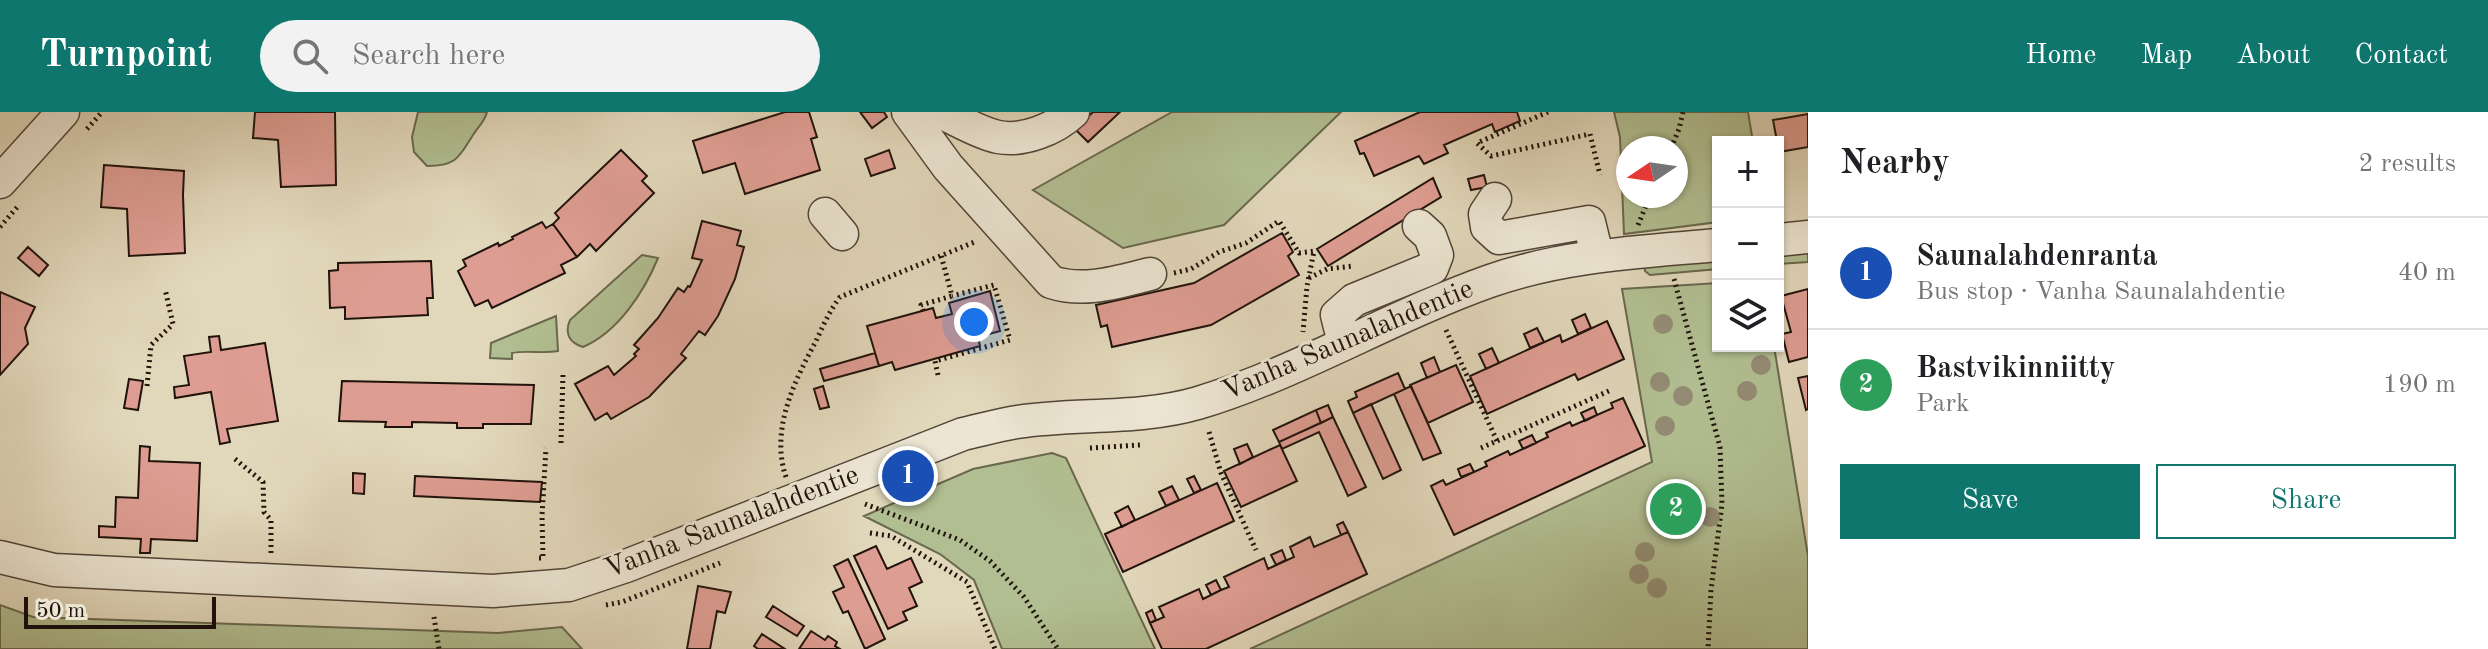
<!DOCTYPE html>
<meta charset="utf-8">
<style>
body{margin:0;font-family:"Old Standard TT",serif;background:#f2f2f2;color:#202124}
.controls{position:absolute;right:24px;top:24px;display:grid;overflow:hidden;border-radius:0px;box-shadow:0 2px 6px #0004}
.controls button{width:72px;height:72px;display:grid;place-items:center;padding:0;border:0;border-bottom:2px solid #e0e0e0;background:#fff;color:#202124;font:40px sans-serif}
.compass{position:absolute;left:1616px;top:24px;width:72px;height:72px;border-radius:50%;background:#fff;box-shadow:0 2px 6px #0004;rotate:257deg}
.scale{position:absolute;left:24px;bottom:20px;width:192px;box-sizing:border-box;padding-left:8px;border:4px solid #21130b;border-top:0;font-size:22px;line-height:28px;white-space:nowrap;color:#21130b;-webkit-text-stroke:6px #ece5d2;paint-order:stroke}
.you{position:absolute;left:974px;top:210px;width:28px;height:28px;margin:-20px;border:6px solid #fff;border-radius:50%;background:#1a73e8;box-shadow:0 0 0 12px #1a73e833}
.badge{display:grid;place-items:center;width:52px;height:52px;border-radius:50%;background:#0f766e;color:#fff;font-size:26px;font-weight:700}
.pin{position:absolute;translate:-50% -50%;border:4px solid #fff;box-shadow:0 2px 8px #0006}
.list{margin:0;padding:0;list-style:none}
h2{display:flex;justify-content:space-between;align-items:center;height:104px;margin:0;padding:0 32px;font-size:34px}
h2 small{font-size:26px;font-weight:400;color:#757577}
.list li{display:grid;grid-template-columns:52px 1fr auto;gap:24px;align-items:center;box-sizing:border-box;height:112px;padding:0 32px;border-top:2px solid #e0e0e0}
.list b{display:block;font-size:30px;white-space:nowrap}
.list p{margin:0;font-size:26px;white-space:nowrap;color:#757577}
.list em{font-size:26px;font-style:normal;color:#757577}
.actions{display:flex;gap:16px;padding:24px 32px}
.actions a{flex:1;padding:18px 0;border:2px solid #0f766e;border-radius:0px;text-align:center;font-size:28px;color:#0f766e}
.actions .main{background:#0f766e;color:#fff}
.icon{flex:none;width:44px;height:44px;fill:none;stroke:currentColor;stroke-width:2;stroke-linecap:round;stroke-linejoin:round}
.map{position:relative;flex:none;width:1808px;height:537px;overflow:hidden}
header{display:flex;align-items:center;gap:48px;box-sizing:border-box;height:112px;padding:0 40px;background:#0f766e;color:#fff}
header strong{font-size:38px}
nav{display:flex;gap:44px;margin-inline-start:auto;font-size:28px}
.search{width:560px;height:72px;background:#f2f2f2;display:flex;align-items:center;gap:20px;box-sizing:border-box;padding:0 28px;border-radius:44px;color:#757577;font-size:30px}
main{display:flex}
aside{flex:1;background:#fff}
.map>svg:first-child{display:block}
.green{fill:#b1be91;stroke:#69684e;stroke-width:2;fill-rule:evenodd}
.building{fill:#de9d92;stroke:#21130b;stroke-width:2}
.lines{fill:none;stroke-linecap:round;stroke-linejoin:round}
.minor-casing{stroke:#514437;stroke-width:35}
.path{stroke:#21130b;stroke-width:5;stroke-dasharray:2 4;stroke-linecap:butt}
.minor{stroke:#ece5d2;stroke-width:32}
.tree{fill:#938c74}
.labels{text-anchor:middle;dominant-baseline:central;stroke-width:6;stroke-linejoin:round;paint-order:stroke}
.street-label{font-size:28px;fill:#21130b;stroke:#ece5d2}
</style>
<header>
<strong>Turnpoint</strong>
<div class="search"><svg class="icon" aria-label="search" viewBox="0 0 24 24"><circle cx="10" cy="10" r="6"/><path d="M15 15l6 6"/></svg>Search here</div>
<nav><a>Home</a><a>Map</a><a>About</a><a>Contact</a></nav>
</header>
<main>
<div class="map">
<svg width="1808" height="537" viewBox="0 0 1808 537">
<rect width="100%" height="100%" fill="#e1d7ba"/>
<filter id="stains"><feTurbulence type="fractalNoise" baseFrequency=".0025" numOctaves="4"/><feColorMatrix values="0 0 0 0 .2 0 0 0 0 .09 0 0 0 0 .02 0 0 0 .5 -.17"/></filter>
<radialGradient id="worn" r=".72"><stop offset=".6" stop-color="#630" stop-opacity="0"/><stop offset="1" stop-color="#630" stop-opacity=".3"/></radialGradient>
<!-- green -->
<path class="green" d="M418,0H487C485,9 478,15 473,23C459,45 457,54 427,54L414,40L412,25Z
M1172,0H1341L1224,113L1123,136L1033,78Z
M1614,0H1748L1753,30H1718V110L1624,122L1620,25ZM1628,36H1676V84H1628Z
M1808,137V150L1778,152V139Z
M642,143L658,146C644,180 618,220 583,235C570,231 564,222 570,208Z
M1718,144V157L1650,163L1645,159L1644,150Z
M1718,171V234H1774L1808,444V537H1250L1652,350L1622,177Z
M556,204L558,239C542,242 528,238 512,241V247L490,246L491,231Z
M1052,341L1066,346L1155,537H1002L974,468L940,442L864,404L973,357Z
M0,493L33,505L498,521L562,515L582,537H0Z"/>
<!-- building -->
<path class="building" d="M255,0H335L336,73L281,75L278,28L253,26Z
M785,0H809L817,25L811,27L820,58L745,82L735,51L703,61L693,29Z
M860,0H884L887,5L872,16Z
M1093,0H1120L1088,30L1075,17Z
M1420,0H1517L1520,9L1495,20L1492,12L1444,33L1448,41L1424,52L1419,44L1374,64L1364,41L1360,42L1355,29Z
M1808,2V35L1779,40L1773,8Z
M621,38L647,64L642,69L654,81L596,139L590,132L577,145L553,112L559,106L555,101Z
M889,38L895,56L871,64L865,47Z
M104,53L184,59L183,83L185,141L129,144L127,97L101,95Z
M1484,63L1487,75L1471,78L1468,67Z
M1433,66L1441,85L1328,154L1317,137Z
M702,109L741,119L737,133L744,135L735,167L718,204L705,223L699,219L681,242L686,246L649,285L611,307L607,301L595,308L575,272L608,254L614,263L636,244L634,242L639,237L634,233L658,206L678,176L684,180L688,174L690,175L702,148L692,146Z
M542,110L546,116L553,112L577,145L561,153L565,161L492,196L488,188L475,194L458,159L466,154L463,148L498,131L499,134L513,127L512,125Z
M1282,121L1293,140L1288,144L1299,163L1211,213L1112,235L1107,213L1101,215L1096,193L1194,171Z
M28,135L48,153L39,164L18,146Z
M431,149L433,186H427L428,203L345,207V195L330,196L329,159L338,158V151Z
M1808,177V245L1789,250L1782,222L1791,220L1781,184Z
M990,179L1000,219L978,225L980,234L895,258L892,250L879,254L867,214L933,196L936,206L952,202L949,191Z
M0,180L35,195L25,216L28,232L0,263Z
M1585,202L1591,216L1578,222L1572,208Z
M1607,209L1624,247L1578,268L1575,262L1487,302L1470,264L1560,223L1562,230Z
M1537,216L1544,230L1530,236L1524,222Z
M219,224L221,238L265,231L278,309L227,317L230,330L220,332L211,280L175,286L174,275L189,273L184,244L211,240L209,225Z
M1492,236L1499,251L1486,257L1479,242Z
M875,241L879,254L824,269L820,257Z
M1434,245L1440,260L1427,266L1421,251Z
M1456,253L1473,290L1428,311L1410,273Z
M1398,261L1405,277L1353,301L1348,289L1357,285L1355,280Z
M1808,264V297L1806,298L1798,266Z
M129,267L143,269L138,298L124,296Z
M342,269L534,273L531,312H483V316H457V311L412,310V315H385L386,310L339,309Z
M823,274L829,295L820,297L814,277Z
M1411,274L1441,341L1423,348L1394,282Z
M1623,286L1645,334L1454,423L1431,374L1443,368L1446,373L1487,354L1485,350L1508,339L1510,343L1548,325L1546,321L1570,310L1572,314L1613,296L1611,291Z
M1371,292L1401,358L1383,367L1353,301Z
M1328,293L1333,305L1321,311L1316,298Z
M1594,295L1597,303L1585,309L1581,301Z
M1316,298L1321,311L1279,330L1273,318Z
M1333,305L1366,375L1348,384L1319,320L1282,337L1279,330Z
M1532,323L1536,331L1523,337L1519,329Z
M1247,332L1253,345L1240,352L1234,337Z
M1280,333L1297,369L1241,395L1224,359Z
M140,334L150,335L149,349L200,351L197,429L151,427L150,441H140L141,427L99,425V414L115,415L116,385L138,386Z
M1470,352L1474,360L1461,365L1458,357Z
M353,361L365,362L364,382L353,381Z
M415,364L542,370L540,390L414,384Z
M1194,364L1201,378L1194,381L1187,367Z
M1217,371L1234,409L1123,460L1105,422Z
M1172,374L1179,388L1166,394L1159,380Z
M919,376L921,381L907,387L904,383Z
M1128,394L1135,408L1122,415L1115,401Z
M1343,410L1348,420L1341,423L1337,413Z
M1348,420L1367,462L1206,537H1162L1150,511L1164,505L1159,495L1199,477L1203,487L1221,478L1229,475L1224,465L1264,446L1268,457L1272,455L1294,445L1290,435L1310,425L1314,435Z
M876,434L887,457L911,446L922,470L909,476L917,494L903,500L907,508L888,517L854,444Z
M1282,438L1286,448L1276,453L1271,443Z
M848,447L885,527L865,537L848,499L843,501L833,480L844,475L834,454Z
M1216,468L1221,478L1211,483L1206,473Z
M698,474L731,480L725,501L717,499L710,537H687Z
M773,494L804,514L797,524L766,505Z
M1152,498L1156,508L1150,511L1146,501Z
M811,519L825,528L828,524L837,530L835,534L840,537H799Z
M762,522L785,537H758L754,534Z"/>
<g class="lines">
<!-- minor casing -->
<g class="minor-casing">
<path id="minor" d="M908,0L948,55L1051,170C1084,181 1117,170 1150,162
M940,0C958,8 979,21 998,25C1023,30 1055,17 1073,0
M0,70L63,0
M1495,87L1485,102L1487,115L1499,126L1589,110L1597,143
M825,102L842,122
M1778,128L1808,125
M1344,231L1337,203L1354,188L1432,156L1437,143L1430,124L1419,114
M0,445L54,458L493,479L569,473L626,454L963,322C981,318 999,313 1017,310C1077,301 1139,308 1198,291C1298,261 1391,204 1490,169C1564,143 1641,140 1718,133"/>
</g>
<!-- path -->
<path class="path" d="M1548,0L1477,31L1491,44L1590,22L1600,63
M87,17L102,0
M1671,36L1679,17L1683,0
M1638,113L1650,84
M0,115L19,93
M1174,161L1191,157L1219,140L1246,131L1279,109L1299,141L1314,139L1307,174L1303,220
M1309,166L1327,157L1353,154
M1674,167L1720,335L1722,392L1711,478L1708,537
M923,199L921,193L952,184L941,143
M1446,218L1497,329
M938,263L935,249L1010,228L994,173L952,184
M147,274L151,233L173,212L165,177
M1209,320L1221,361L1256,438
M561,331L563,261
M1090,336L1140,333
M1481,336L1611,278
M235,347L263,370L264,400L271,408V442
M786,365C770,318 794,270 816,229C823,214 830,198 840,185L977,129
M865,392L960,428L990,449L1024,485L1058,537
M870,421L891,424L967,470L995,537
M539,446H543L542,404L546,336
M606,493L622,490L720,451
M434,505L439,537"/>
<!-- minor -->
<use href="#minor" class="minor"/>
</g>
<!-- trees -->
<g class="tree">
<circle cx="1663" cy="212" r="10"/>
<circle cx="1761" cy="253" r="10"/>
<circle cx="1660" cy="270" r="10"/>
<circle cx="1747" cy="279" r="10"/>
<circle cx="1683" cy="284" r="10"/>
<circle cx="1665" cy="314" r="10"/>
<circle cx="1710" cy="405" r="10"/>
<circle cx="1645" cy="440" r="10"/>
<circle cx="1639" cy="462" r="10"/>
<circle cx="1657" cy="476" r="10"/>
</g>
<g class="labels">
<!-- street labels -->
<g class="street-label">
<text transform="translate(1348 229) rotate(-23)">Vanha Saunalahdentie</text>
<text transform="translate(732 411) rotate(-21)">Vanha Saunalahdentie</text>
</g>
</g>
<rect width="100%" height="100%" filter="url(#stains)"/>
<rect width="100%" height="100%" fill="url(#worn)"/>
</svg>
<div class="controls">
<button>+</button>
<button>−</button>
<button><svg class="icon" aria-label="layers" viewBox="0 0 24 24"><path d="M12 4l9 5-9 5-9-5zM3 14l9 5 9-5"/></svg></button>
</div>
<svg class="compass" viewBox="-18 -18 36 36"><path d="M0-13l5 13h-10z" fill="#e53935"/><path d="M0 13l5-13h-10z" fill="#757577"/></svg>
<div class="scale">50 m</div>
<div class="you"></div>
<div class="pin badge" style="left:908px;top:364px;background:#1a4fb4">1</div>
<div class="pin badge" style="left:1676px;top:397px;background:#2e9e5b">2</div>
</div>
<aside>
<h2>Nearby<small>2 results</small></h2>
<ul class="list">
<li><span class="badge" style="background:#1a4fb4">1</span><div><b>Saunalahdenranta</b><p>Bus stop · Vanha Saunalahdentie</p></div><em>40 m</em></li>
<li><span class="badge" style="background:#2e9e5b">2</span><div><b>Bastvikinniitty</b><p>Park</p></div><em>190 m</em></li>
</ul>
<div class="actions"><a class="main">Save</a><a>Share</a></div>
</aside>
</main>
